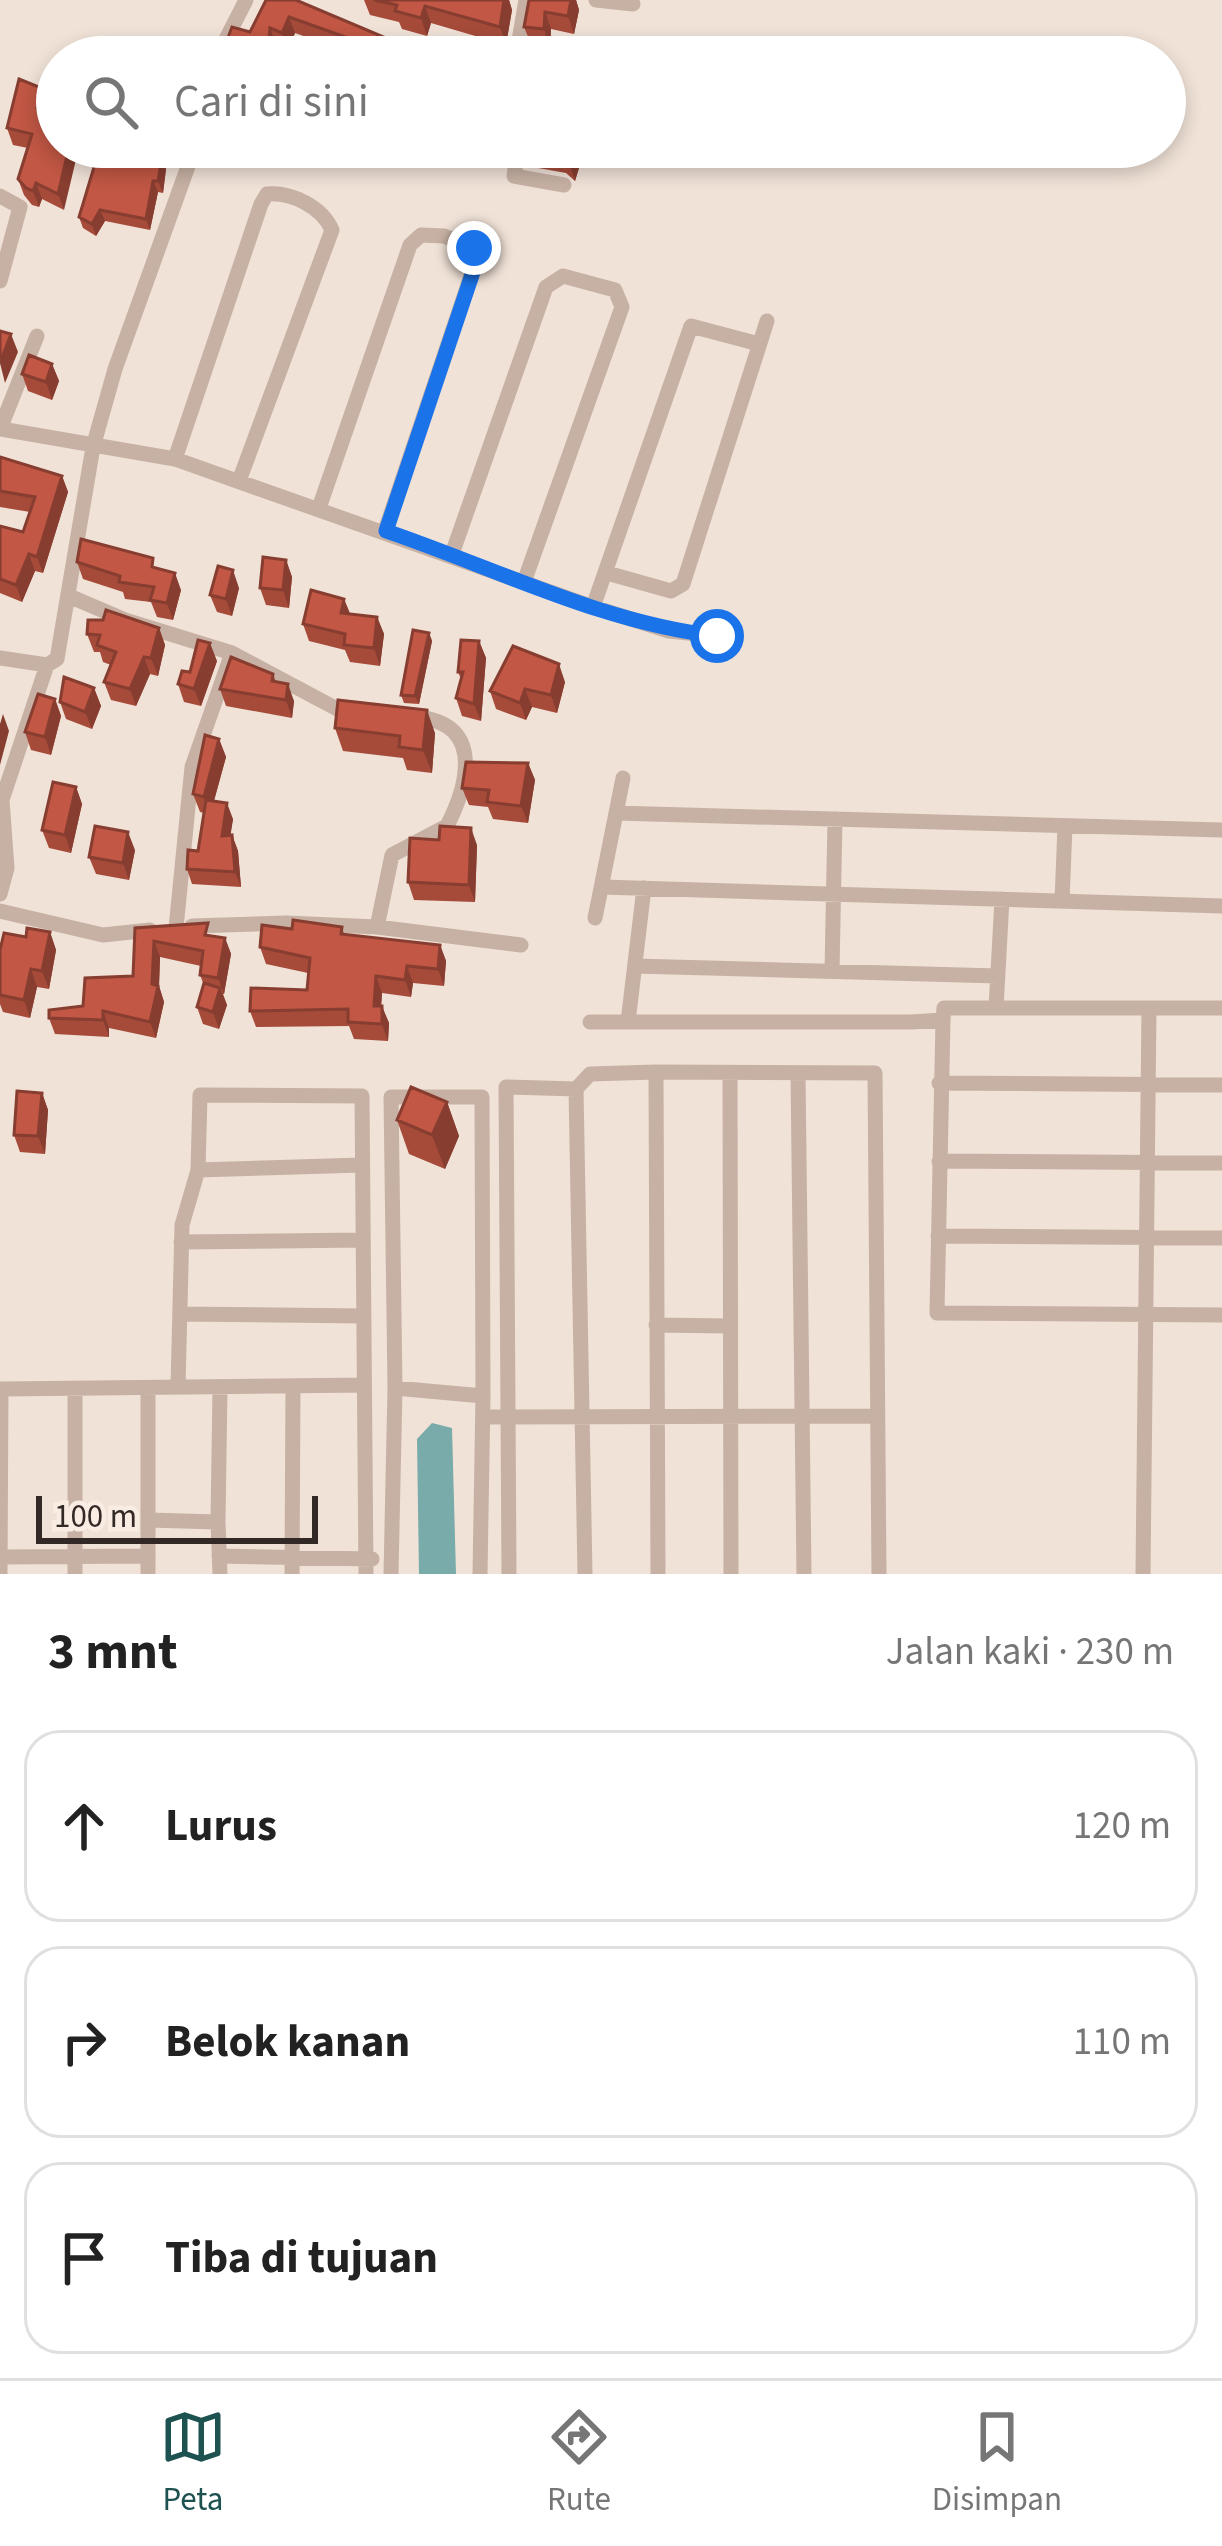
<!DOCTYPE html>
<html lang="id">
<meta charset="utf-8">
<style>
body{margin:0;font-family:"Source Sans 3",sans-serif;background:#f2f2f2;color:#222}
.scale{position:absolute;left:36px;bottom:30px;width:282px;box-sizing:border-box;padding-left:12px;border:6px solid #322825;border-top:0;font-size:33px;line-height:42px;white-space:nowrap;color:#322825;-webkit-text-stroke:9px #f8ece3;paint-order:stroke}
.stop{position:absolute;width:36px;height:36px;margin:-27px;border:9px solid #1a73e8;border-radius:50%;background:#fff}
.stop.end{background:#1a73e8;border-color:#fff;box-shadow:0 3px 12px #0008}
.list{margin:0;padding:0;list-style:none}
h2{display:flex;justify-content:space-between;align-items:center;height:156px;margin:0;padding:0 48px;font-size:51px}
h2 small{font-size:39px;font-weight:400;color:#767676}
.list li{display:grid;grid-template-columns:78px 1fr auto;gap:36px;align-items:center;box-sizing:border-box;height:192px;margin:0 24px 24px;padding:0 24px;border:3px solid #e0e0e0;border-radius:36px}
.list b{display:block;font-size:45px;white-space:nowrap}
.list em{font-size:39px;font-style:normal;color:#767676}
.icon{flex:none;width:66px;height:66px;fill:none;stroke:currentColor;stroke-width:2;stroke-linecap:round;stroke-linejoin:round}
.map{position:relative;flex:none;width:1222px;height:1574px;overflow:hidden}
.search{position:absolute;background:#fff;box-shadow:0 6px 18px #0003;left:36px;right:36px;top:36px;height:132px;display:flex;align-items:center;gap:30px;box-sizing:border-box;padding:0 42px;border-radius:66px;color:#767676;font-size:45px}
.sheet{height:804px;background:#fff}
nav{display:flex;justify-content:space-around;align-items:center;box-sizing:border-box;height:168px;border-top:3px solid #e0e0e0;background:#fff;font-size:33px;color:#767676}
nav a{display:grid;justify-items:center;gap:6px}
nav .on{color:#1d5251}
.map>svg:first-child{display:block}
.water{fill:#78aba9}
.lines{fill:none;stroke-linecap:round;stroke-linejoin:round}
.minor{stroke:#c7b1a4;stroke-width:15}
.wall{fill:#a64b3a}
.shaded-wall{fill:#873d30}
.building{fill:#c15744;stroke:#873d30;stroke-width:3}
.route{stroke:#1a73e8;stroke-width:15}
</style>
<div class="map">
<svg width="1222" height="1574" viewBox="0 0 1222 1574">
<rect width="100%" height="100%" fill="#f0e2d7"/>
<!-- water -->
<path class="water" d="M432,1423L452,1428L456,1574H419L417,1439Z"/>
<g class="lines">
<!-- minor -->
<path class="minor" d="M526,0L517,52L531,57
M596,0L633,4
M217,57L246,0
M518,147L514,176L564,185
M0,196L20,207L0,281
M0,429L37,336
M1,429L175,459L593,607L669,631L717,636
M175,459L261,204L267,194C292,192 322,207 332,230L239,481
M319,508L410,245L421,235L444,236L474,248L478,255L385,531
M452,554L546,287L563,276L615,290L622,307L524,582
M607,573L671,591L683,584L767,321
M69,596L125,620L232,653L339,710L357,713
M593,607L691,326L759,344
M0,658L47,665L57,659L93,447L115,369L195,147
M616,813L1222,830
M602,887L1222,906
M0,894L7,868L2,800L47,665
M1062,901L1065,826
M0,911L103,935L150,930
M595,918L623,778
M192,926L287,923L377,927L392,855L447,826C472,777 481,719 411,717
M377,927L521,945
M176,928L192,767L232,653
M635,966L998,976
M832,971L835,819
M996,1008L1002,899
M943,1020L937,1313L1222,1315
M590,1022H911L943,1020L944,1008H1222
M628,1022L644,888
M730,1073L731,1574
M798,1073L804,1574
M939,1083L1222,1085
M576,1089L590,1074L656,1072
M939,1161L1222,1163
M198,1170L362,1165
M938,1236L1222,1238
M181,1242L363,1240
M180,1314L364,1316
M656,1325L729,1326
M178,1387L182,1225L198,1170L200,1095L362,1096L366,1574
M75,1388V1574
M148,1388V1574
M395,1388L391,1097H482L483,1396
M483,1417L878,1416
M148,1520L218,1522L220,1387
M218,1522L220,1574
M219,1556L372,1559
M0,1557L148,1556
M0,1574L1,1389L364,1385
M292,1574L293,1386
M391,1574L395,1388L483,1396L480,1574
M509,1574L506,1087L576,1089L585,1574
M658,1574L656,1072L875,1073L879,1574
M1143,1574L1149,1008"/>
</g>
<!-- wall -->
<path class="wall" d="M266,0L405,46L409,57H343L340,49L295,33L288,49L250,32Z
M364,0H509L512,10L506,45L431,23L427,36L402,29L399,22L370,15Z
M529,0H576L579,10L574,34L551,29L550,47L531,44L524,27Z
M50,106L48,111L64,210L42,199L39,207L32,205L24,195L18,179L28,148L13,145L7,128Z
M154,147H179L177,159L157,155Z
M241,147H286L280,161Z
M522,147H578L582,158L575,181L566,173L527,166Z
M125,152L162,157L166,169L163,193L158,192L150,230L105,221L96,236L83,228L79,217Z
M52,364L59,381L52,400L28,391L22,374Z
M0,457L62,476L68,492L43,573L35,571L22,602L0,593V526L23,532L30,512L0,507Z
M286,560L292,577L289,608L266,605L260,588Z
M77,562L157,569L181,590L173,620L157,617L151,602L125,599L123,592L83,579Z
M239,588L232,616L217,612L210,595Z
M344,599L350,614L377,617L384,634L380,666L350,662L345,650L309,641L303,624Z
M103,620L159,628L165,645L158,676L150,674L136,706L111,700L104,682L111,665L103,662L100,652H94L87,634Z
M429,633L432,641L419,704L404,703L401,695Z
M479,641L486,658L481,721L462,716L456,698L461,679L458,672Z
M217,661L201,706L184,702L178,684L190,672Z
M273,674L276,682L294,701L292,718L226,706L220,689Z
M565,682L557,713L532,707L526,720L496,709L490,691Z
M94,688L101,706L92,729L66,719L60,702Z
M55,699L61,716L51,755L31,750L25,732Z
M335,728L435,733L432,773L407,770L403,758L343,751Z
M219,739L226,757L214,801L233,819L230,835H232L238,851L241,887L192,884L187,869L198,851L204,813L200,812L193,794Z
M528,763L535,780L528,823L493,819L488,807L469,805L462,788Z
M76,787L82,804L71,853L49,848L42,830Z
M477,845L475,902L414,900L408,882Z
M135,850L129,880L96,874L89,857Z
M342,927L344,934L440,945L446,961L444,986L413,983L411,997L382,993L381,1006L389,1023L388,1041L354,1039L349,1026L256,1027L250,1011L307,990L308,973L266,964L260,947L292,929Z
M135,928L225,938L231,954L224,994H223L227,1005L219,1029L203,1024L197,1007L204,985L200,975L201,966L160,957L159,986L164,1002L156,1038L109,1028V1037L55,1034L49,1018L83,1006L133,976Z
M50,932L56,950L49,989L37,987L30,1018L3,1012L0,1004V950L26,937Z
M42,1093L48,1110L45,1154L20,1152L14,1135Z
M447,1102L459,1136L445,1169L409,1154L397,1120Z"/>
<!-- shaded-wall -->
<path class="shaded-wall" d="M504,0H509L512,10L506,45L500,27Z
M571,0H576L579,10L574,34L568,16Z
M425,6L431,23L427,36L421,18Z
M545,12L551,29L550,47L544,29Z
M289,17L295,33L288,49L282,33Z
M270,28L276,44L275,57H267Z
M44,89L50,106L43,125L37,108Z
M69,147H79L64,210L58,194Z
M275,147H286L280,161Z
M576,147H578L582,158L575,181L570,166Z
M162,157L166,169L163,193L158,181Z
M153,181L158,192L150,230L146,219Z
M36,183L42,199L39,207L33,191Z
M100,210L105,221L96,236L92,224Z
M11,334L18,352L5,383L0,363Z
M52,364L59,381L52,400L46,382Z
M62,476L68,492L43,573L37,557Z
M29,554L35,571L22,602L16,585Z
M286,560L292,577L289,608L283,590Z
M233,570L239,588L232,616L226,599Z
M175,573L181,590L173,620L167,603Z
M344,599L351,616L341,613Z
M377,617L384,634L380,666L374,648Z
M159,628L165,645L158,676L151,658Z
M429,633L432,641L419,704L415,696Z
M479,641L486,658L481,721L474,704Z
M210,643L217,661L201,706L194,689Z
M144,657L150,674L136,706L130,689Z
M559,664L565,682L557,713L551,695Z
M288,684L294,701L292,718L286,700Z
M94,688L101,706L92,729L85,712Z
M525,689L532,707L526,720L520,703Z
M55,699L61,716L51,755L45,737Z
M427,710L435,733L432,773L423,750Z
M3,714L9,731L0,765V724Z
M219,739L226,757L210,815L204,797Z
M528,763L535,780L528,823L521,806Z
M76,787L82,804L71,853L65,835Z
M227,803L233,819L228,852L222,836Z
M471,828L477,845L475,902L469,885Z
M128,832L135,850L129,880L123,863Z
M232,835L238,851L241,887L235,872Z
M50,932L56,950L49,989L42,971Z
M225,938L231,954L224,994L218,978Z
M154,941L160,957L159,986L164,1002L156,1038L150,1022Z
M440,945L446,961L444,986L438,969Z
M407,966L413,983L411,997L405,980Z
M31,969L37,987L30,1018L24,1000Z
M376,976L382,993L380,1023L374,1006Z
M220,988L227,1005L219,1029L213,1012Z
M382,1006L389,1023L388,1041L382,1024Z
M103,1011L109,1028V1037L103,1020Z
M42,1093L48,1110L45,1154L38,1136Z
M447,1102L459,1136L445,1169L432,1135Z"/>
<!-- building -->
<path class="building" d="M266,0H296L405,46L400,57H358L340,50L345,37L289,17L282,33L270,28L267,57L221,56L232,27L250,32Z
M374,0H504L500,27L425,6L421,18L395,11L397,5Z
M529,0H571L568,16L545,12L544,29L524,27Z
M489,53L534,57H487Z
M19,79L44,89L37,108L57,113V147H69L58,194L36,183L33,191L26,188L18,179L32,134L7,128Z
M100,147H118L117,151L162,157L158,181H153L146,219L100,210L92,224L79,217Z
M522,147H576L570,166L561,158L522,151Z
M0,331L11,334L0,363Z
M29,355L52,364L46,382L22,374Z
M0,457L62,476L37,557L29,554L16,585L0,579V526L23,532L35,497L0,491Z
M81,539L153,558L152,567L175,573L167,603L150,600L154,587L119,582L120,576L77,562Z
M263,557L286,560L283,590L260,588Z
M218,566L233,570L226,599L210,595Z
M311,590L344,599L341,613L377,617L374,648L344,645L345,634L303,624Z
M106,610L159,628L151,658L144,657L130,689L104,682L116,652L97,645L100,635L87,634L88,620H103Z
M413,630L429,633L415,696L401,695Z
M198,640L210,643L194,689L178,684L182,671L190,672Z
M461,640L479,641L474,704L456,698L463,672H458Z
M513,646L559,664L551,695L525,689L520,703L490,691Z
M231,657L273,674L272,681L288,684L286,700L220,689Z
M64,677L94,688L85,712L60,702Z
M38,694L55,699L45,737L25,732Z
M338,700L427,710L423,750L399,747L400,736L335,728Z
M205,735L219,739L204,797L193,794Z
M466,762L528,763L521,806L487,802L489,790L462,788Z
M53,782L76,787L65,835L42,830Z
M206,800L227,803L222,836L232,835L235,872L187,869L188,850L198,851Z
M95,826L128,832L123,863L89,857Z
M440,826L471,828L469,885L408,882L410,838L439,840Z
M293,920L342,927L341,934L440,945L438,969L407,966L405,980L376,976L374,1006H382V1024L348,1022V1009L250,1011L251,988L307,990L310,958L260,947L262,925L292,929Z
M208,923L205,935L225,938L218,978L200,975L203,951L154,941L152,984L158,986L150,1022L103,1011V1020L49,1018V1010L83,1006L85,978L133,976L135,928Z
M27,928L50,932L42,971L31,969L24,1000L0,995V950L4,933L26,937Z
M204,983L220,988L213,1012L197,1007Z
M411,1087L447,1102L432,1135L397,1120Z
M17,1091L42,1093L38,1136L14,1135Z"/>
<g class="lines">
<!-- route -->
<path class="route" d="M474,248L473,272L386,531C495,568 602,623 717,636"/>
</g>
</svg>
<div class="scale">100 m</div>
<div class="stop" style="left:717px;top:636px"></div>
<div class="stop end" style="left:474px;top:248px"></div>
<div class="search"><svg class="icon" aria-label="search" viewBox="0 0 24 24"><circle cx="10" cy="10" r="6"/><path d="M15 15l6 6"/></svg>Cari di sini</div>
</div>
<section class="sheet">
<h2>3 mnt<small>Jalan kaki · 230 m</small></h2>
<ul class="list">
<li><svg class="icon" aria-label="ahead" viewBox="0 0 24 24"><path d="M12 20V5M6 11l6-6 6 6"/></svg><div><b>Lurus</b></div><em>120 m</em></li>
<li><svg class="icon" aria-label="right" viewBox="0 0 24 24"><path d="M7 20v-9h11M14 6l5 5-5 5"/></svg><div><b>Belok kanan</b></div><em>110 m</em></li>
<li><svg class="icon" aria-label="arrive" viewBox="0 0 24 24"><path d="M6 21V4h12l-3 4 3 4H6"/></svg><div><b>Tiba di tujuan</b></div></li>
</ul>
</section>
<nav>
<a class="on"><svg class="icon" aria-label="map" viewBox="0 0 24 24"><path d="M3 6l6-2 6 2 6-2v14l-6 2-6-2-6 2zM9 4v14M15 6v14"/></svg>Peta</a>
<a><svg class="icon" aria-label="directions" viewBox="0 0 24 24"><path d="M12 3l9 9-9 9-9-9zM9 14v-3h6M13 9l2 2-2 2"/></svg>Rute</a>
<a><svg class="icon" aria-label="saved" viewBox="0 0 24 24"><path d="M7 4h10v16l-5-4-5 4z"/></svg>Disimpan</a>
</nav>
